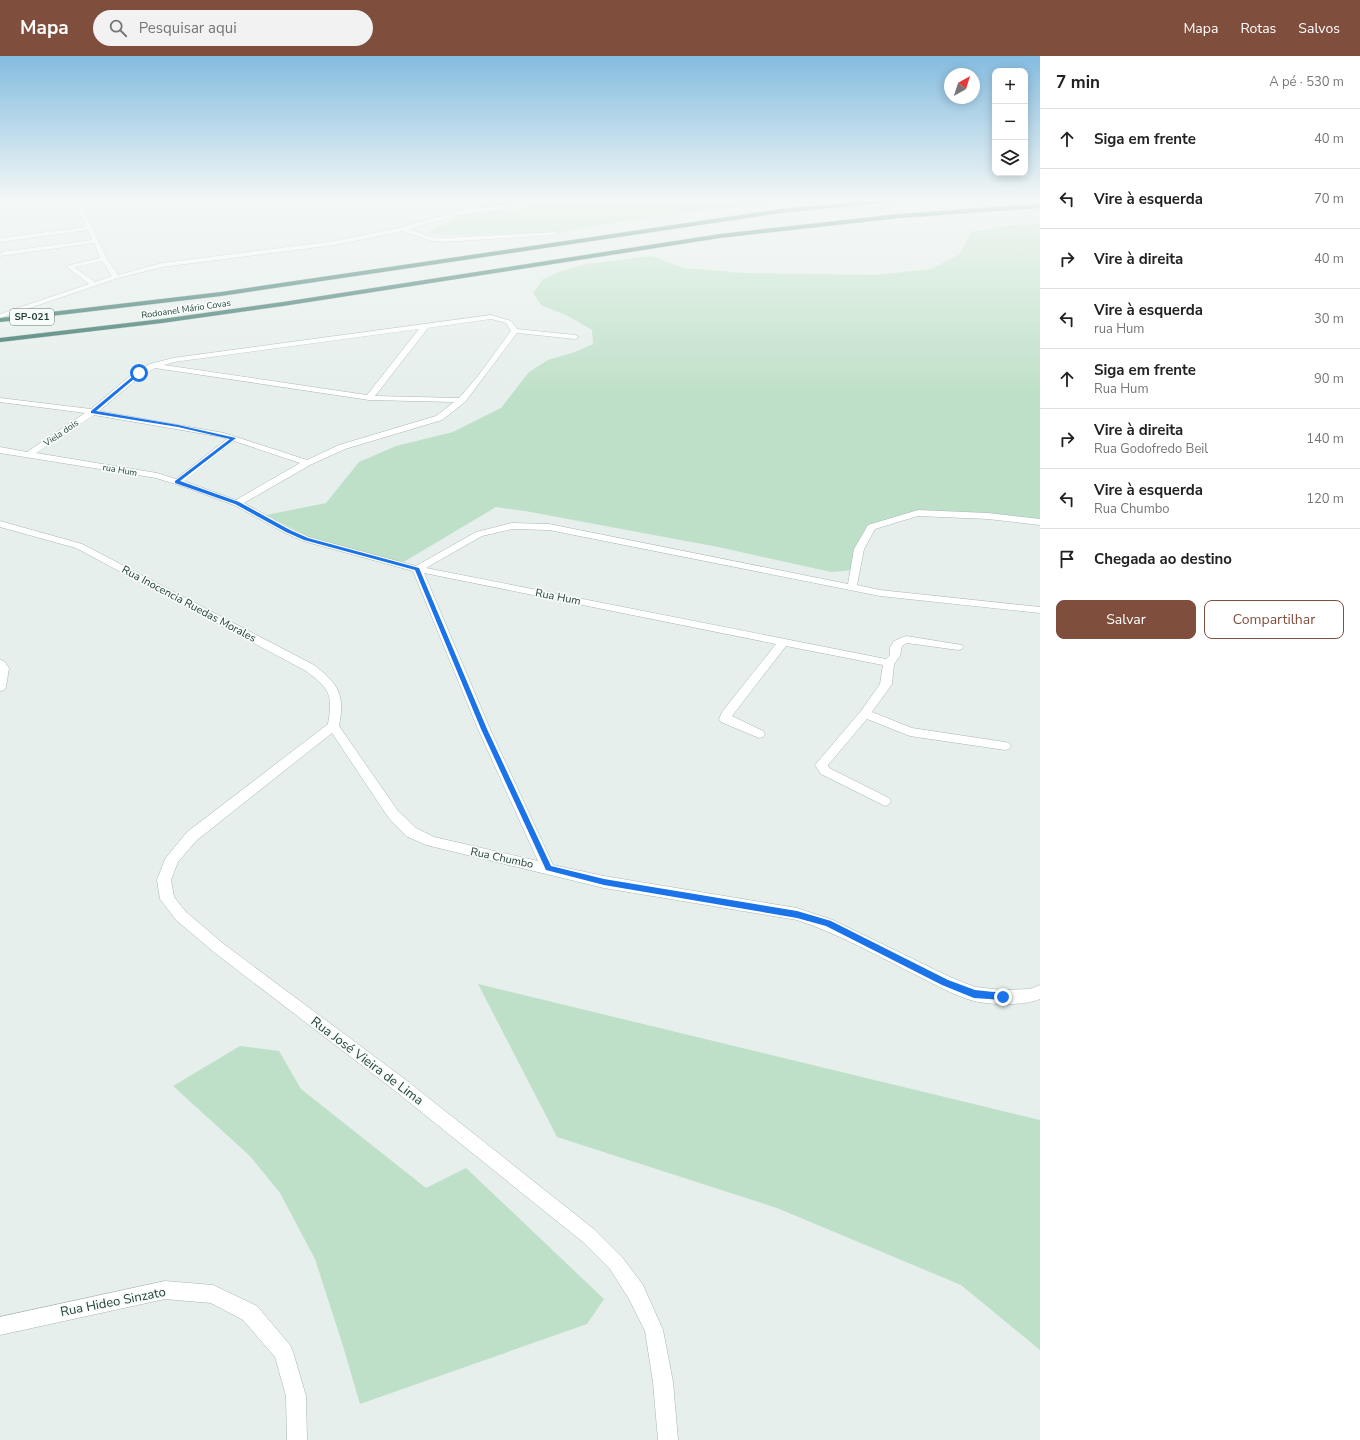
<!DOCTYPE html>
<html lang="pt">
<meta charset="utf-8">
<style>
body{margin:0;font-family:"Nunito Sans",sans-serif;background:#f2f2f2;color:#222}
.controls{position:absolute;right:12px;top:12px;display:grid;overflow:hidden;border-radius:8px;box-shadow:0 2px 10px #0003}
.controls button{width:36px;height:36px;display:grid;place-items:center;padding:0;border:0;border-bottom:1px solid #e0e0e0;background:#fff;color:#222;font:20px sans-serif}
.compass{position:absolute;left:944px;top:12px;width:36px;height:36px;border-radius:50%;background:#fff;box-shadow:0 2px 10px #0003;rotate:39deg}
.stop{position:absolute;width:12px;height:12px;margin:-9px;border:3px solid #1a73e8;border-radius:50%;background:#fff}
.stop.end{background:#1a73e8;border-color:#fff;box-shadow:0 1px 4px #0008}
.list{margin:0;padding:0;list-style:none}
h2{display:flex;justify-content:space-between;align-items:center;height:52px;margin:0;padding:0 16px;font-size:17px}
h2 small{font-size:13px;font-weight:400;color:#767676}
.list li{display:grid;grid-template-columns:26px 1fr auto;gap:12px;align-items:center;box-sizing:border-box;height:60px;padding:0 16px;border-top:1px solid #e0e0e0}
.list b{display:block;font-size:15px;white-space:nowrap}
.list p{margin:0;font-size:13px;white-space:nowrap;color:#767676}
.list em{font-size:13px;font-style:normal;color:#767676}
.actions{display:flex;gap:8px;padding:12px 16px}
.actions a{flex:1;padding:9px 0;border:1px solid #804e3d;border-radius:8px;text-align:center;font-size:14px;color:#804e3d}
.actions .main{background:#804e3d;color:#fff}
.icon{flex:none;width:22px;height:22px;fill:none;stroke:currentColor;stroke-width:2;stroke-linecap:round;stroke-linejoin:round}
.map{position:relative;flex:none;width:1040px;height:1384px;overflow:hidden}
header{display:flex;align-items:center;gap:24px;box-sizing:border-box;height:56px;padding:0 20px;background:#804e3d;color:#fff}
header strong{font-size:19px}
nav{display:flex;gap:22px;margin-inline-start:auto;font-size:14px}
.search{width:280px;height:36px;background:#f2f2f2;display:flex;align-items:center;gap:10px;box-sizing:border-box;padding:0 14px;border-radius:22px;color:#767676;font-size:15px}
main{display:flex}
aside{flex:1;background:#fff}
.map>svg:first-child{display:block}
.green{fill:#bfe0c8}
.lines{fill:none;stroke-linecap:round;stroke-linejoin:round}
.minor-casing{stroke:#a8b8b2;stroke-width:1}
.highway-casing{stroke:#c2cac8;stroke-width:1}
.minor{fill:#fff;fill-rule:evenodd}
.highway{fill:#2f6f62;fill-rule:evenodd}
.route{fill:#1a73e8}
.labels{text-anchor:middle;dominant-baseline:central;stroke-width:3.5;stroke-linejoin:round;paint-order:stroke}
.far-street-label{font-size:9px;fill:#24423a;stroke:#f7fbf9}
.shield{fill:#f7fbf9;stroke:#637a73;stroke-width:1}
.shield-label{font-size:10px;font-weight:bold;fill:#24423a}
.street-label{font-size:11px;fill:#24423a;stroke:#f7fbf9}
.near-street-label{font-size:13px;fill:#24423a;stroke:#f7fbf9}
</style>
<header>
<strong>Mapa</strong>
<div class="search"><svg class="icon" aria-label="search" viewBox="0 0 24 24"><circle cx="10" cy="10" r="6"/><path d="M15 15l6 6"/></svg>Pesquisar aqui</div>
<nav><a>Mapa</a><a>Rotas</a><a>Salvos</a></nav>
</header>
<main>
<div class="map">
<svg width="1040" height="1384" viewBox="0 0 1040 1384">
<rect width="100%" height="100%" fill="#e6efeb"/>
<!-- green -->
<path class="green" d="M495,143H801L686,156L577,173L563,177L447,179L426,177Z
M1040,168V464L918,457L871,471L855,514L831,516L718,491L525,455L496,451L402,507L309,481L266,459L326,447L359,406L396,390L453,376L501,352L529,316L548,304L575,296L593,288L592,274L568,260L541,249L533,237L543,223L559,216L586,208L652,200L684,212L746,217L875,219L931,213L960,198L971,176L1014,169Z
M478,928L1040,1064V1294L961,1229L777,1152L557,1081Z
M240,990L279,995L301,1033L426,1132L466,1112L604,1243L587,1268L360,1348L343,1290L315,1203L280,1137L250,1100L173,1030Z"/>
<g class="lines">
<!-- minor casing -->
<g class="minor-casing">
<path id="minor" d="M73,143H79L107,203L118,219L162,207L335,185L402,171L463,154L482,143H488L471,153L521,148L550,143H559L521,152L461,158L409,173L431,181L442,182L556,176L557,177L554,179L442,186L428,184L403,175L335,189L162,211L118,222L0,262V258L89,228L66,210L100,202L94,187L0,200L1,196L92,184L88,174L0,186V182L86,171ZM102,205L112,220L95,226L74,211Z
M491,259L511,265L517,273L575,279L579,281L575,283L517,277L465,346L442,364L345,393L310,409L244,447L291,473L309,481L416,510L476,476L512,467L549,468L848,528L854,493L868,469L918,454L988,457L1040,463V469L988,463L918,460L875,473L864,493L857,529L880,534L1040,551V557L880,540L549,474L512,473L482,480L426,512L886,603L890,599V591L894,585L906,580L962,589L963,591L962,593L958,594L907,587L902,590L900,600L894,608L892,628L872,656L912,672L1005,686L1009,687L1011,690L1009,693L1005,694L910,680L867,663L828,709L829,712L889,742L891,745L889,748L885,750L821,718L815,709L861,655L880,628L883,609L786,590L732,660L763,675L765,678L763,681L759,682L721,666L719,663L722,656L776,588L424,517L490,673L553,809L604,820L797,852L833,864L950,921L975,931L1003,934L1030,933L1040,929V943C1024,950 991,949 974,945C955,940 936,929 918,920C878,900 839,878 797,864L604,832L426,789L406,780L388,761L332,677L197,784L178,806L171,824L174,841L186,856L225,889L406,1024L595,1174L622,1201L643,1229L663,1274L673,1326L678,1384H658L653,1326L645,1275L629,1243L610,1213L583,1186L394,1034L215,897L176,864L160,843L157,824L165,803L187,776L328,668C333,638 330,633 306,615L76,492L0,471V465L82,488L314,609C339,629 345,638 339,670L398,755L416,772L434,781L538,805L478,673L413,515L303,485L285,477L234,449L182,430L156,422L0,397V391L27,396L85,357L0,346V342L91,353L136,315L150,308L173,302ZM491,263L506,267L511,275L478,320L459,342L375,340L428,272ZM419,273L367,339L164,309L174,306ZM155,312L369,344L454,346L436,360L339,389L307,404L224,377L99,355L142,319ZM94,359L222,381L227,383L176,423L157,417L36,397ZM234,385L300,407L236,444L184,425Z
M0,604L4,605L9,612L6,631L4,634L0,635Z
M165,1225L213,1229L257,1250L290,1289L293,1296L306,1340L307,1384H287L286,1340L275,1301L243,1264L211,1247L165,1243L0,1279V1261Z"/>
</g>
<!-- highway casing -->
<g class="highway-casing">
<path id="highway" d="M887,143H902L899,145L781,157L221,240L0,266V262L221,236L781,153Z
M1040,148V152L899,162L720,182L283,250L162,267L0,286V282L162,263L283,246L720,178L899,158Z"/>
</g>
<!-- minor -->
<use href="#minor" class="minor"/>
<!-- highway -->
<use href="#highway" class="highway"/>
</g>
<!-- sky -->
<linearGradient id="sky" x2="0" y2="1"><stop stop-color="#84bce0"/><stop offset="0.43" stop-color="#f4f8f6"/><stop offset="1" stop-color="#f4f8f6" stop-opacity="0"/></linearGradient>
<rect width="1040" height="336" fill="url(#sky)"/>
<!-- route -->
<path class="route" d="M138,316L141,317L96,355L178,369L236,382L180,425L239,446L290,474L308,482L419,512L487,673L551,810L604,823L797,855L831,865L948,924L975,934L1003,937L1006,938V943L1003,944L974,942L942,929L826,870L797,862L604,829L546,814L481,673L415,514L304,484L286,476L235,448L175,427V425L230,383L178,371L91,357V355Z"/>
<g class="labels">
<!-- far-street labels -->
<g class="far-street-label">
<text transform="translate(186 253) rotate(-8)">Rodoanel Mário Covas</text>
<text transform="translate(61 377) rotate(-34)">Viela dois</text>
<text transform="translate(120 414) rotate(10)">rua Hum</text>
</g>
<!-- shield labels -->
<rect class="shield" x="10" y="253" width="44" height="16" rx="3"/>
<g class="shield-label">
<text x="32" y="261">SP-021</text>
</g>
<!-- street labels -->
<g class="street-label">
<text transform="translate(558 541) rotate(11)">Rua Hum</text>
<text transform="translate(189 548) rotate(28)">Rua Inocencia Ruedas Morales</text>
<text transform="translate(502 802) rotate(12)">Rua Chumbo</text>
</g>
<!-- near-street labels -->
<g class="near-street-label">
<text transform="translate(367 1005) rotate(37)">Rua José Vieira de Lima</text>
<text transform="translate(113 1246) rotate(-11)">Rua Hideo Sinzato</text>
</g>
</g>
</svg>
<div class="controls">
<button>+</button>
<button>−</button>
<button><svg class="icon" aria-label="layers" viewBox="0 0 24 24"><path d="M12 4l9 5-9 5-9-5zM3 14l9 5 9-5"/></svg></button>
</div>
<svg class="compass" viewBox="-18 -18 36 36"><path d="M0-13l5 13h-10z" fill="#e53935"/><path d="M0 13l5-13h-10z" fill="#767676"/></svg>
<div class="stop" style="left:139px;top:317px"></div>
<div class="stop end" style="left:1003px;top:941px"></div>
</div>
<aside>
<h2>7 min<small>A pé · 530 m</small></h2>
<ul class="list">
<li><svg class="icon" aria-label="ahead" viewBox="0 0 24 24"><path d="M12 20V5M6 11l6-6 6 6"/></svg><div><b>Siga em frente</b></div><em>40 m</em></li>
<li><svg class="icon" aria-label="left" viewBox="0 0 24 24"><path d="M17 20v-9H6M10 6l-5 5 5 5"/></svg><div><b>Vire à esquerda</b></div><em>70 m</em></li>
<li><svg class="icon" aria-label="right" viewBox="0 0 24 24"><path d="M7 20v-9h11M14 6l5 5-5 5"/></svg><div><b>Vire à direita</b></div><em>40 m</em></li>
<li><svg class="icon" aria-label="left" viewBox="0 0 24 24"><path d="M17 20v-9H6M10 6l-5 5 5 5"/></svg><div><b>Vire à esquerda</b><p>rua Hum</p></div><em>30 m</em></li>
<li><svg class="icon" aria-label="ahead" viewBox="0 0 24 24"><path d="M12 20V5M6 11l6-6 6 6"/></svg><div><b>Siga em frente</b><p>Rua Hum</p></div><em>90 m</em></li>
<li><svg class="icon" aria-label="right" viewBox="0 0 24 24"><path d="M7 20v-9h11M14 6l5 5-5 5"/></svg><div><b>Vire à direita</b><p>Rua Godofredo Beil</p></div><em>140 m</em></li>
<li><svg class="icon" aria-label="left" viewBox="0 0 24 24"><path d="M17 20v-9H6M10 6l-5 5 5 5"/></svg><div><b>Vire à esquerda</b><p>Rua Chumbo</p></div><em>120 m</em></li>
<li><svg class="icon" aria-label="arrive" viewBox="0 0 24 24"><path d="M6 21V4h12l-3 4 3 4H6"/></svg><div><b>Chegada ao destino</b></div></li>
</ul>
<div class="actions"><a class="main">Salvar</a><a>Compartilhar</a></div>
</aside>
</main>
